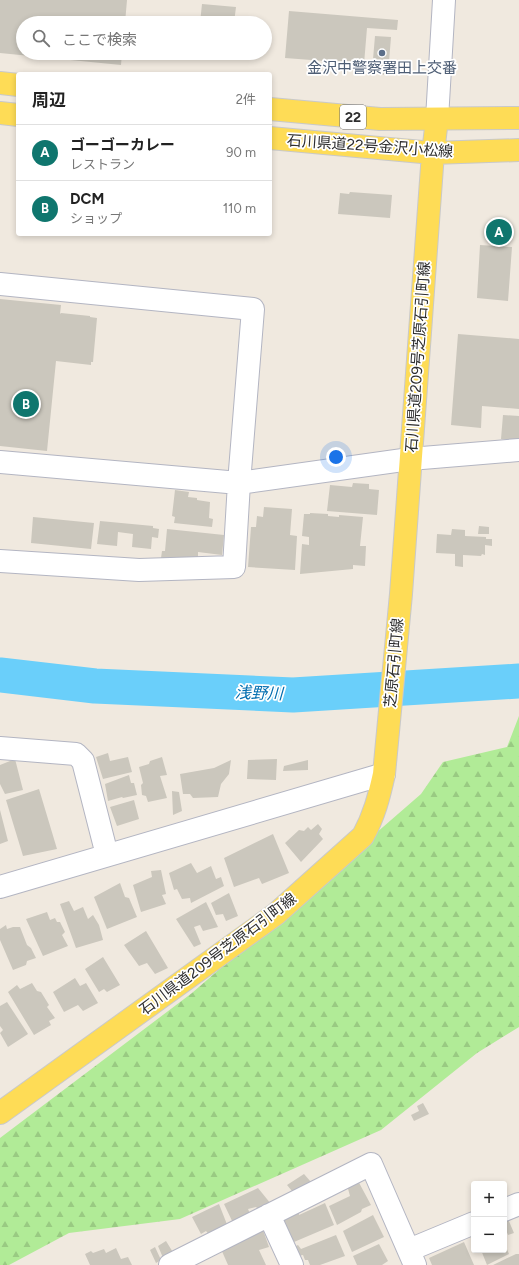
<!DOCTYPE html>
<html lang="ja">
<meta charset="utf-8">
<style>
body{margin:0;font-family:Figtree,"Noto Sans JP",sans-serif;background:#f6f6f6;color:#222}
.controls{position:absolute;right:12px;bottom:12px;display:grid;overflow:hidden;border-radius:4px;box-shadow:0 2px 6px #0003}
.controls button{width:36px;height:36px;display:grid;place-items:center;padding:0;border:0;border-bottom:1px solid #e0e0e0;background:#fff;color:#222;font:20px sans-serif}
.you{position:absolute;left:336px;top:457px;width:14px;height:14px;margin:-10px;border:3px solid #fff;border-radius:50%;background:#1a73e8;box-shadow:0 0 0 6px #1a73e833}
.badge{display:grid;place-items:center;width:26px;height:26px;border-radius:50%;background:#0f766e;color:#fff;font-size:13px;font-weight:700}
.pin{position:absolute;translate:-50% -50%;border:2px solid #fff;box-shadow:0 1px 4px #0006}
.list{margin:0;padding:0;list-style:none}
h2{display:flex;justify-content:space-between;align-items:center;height:52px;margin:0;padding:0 16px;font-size:17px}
h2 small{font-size:13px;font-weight:400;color:#767676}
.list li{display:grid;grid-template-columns:26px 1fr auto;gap:12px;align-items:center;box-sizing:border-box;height:56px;padding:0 16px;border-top:1px solid #e0e0e0}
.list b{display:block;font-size:15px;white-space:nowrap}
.list p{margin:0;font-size:13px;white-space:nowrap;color:#767676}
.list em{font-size:13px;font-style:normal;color:#767676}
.icon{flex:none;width:22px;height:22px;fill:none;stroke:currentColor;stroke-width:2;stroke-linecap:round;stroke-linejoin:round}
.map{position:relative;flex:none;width:519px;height:1265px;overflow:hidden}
.search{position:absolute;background:#fff;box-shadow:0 2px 6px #0003;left:16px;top:16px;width:256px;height:44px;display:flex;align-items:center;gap:10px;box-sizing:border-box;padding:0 14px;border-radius:22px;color:#767676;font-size:15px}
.panel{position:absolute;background:#fff;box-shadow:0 2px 6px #0003;left:16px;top:72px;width:256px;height:164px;border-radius:4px}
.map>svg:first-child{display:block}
.forest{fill:url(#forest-firs)}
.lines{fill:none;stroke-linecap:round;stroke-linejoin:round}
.river{stroke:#6acffa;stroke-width:35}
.building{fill:#cbc7bd}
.minor-casing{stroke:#b3b5c2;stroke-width:24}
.major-casing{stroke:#c9c9c9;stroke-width:24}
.minor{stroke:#fff;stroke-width:22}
.major{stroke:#fedc56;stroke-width:22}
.service-dot{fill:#5c6f8a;stroke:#fff;stroke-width:1.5}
.labels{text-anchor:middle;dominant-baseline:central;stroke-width:3.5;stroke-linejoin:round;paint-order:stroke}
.shield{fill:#fff;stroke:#6d6d6d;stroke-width:1}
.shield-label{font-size:14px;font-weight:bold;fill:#2e2e2e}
.service-label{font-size:15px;fill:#4e5e75;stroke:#fff}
.street-label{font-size:15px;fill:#2e2e2e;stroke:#fff}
.water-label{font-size:16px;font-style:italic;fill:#006daf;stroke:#fff}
</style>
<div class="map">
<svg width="519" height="1265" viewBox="0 0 519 1265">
<defs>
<pattern id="forest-firs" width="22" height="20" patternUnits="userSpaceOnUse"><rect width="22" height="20" fill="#b1eb97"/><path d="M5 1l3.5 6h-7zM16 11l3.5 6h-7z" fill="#99ca82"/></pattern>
</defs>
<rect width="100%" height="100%" fill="#f0e9df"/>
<!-- forest -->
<path class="forest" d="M519,716V1027L477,1053L381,1130L180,1219L69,1233L9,1265H0V1138L192,993L421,794L443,762L507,747Z"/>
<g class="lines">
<!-- river -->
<path class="river" d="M0,675L95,686L293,695L519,681"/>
</g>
<!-- building -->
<path class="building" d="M0,0H127L125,23H23V53H122L121,65L0,53Z
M202,4L236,7L234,23H200Z
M289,11L398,20L397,30L367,28L364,64L285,58Z
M375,36L391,37L389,62L393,69L383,75L381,72L372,71Z
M350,192L392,195L390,218L338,214L340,193L349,194Z
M480,245L512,247L508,301L477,298Z
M0,299L61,305L60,314L61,313L90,316V317L97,318L93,362H91V365L56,361L47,451L0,446Z
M458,334L519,339V409L482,406L481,428L451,425Z
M503,415L519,416V440L501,439Z
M353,483L369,484V489L379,490L377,515L327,511L330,485L352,487Z
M175,490L189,492L188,497L197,498V500L210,502L209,518L213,519L212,527L174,523L175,517L172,516Z
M264,507L292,509L290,535L297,536L295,570L248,567L251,527H256L257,516L263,517Z
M310,513L328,514V516L339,517V515L363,517L360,546H366L365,566L353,565V569L300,574L302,544L309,545V537L302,536L304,514H310Z
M33,517L94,523L91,549L31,543Z
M100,521L153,526V528L159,529L158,538L152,537L151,549L132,547L133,534L118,532L117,546L97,544Z
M479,526L489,527V534H478Z
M167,529L224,535L222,555L198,552V560L176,557L175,560L161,558L162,551H165Z
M452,529L465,530V536L486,537V539H492V546L485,545V555L482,554L481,556L463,555V567L455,566V554L436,553L437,534L451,535Z
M108,753L110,761L128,757L132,772L103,779L96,757Z
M162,757L167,775L160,776L167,798L148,802L146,796L142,795L141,785L143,783L139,767L149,764L150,761Z
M15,759L23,790L5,794L0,784V765Z
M277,759L276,780L247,779L248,760Z
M231,760L229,774L221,784L218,797L193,798L190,794H183L180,774L214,768Z
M308,760V770L283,771L284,766Z
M129,775L131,783H134L137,795L123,798L122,797L108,801L105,784Z
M39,789L57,849L23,856L6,800Z
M172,791L179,792L182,811L173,815Z
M134,800L139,819L117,826L110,807Z
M0,810L8,841L0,844Z
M318,824L322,829L319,834L323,839L301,862L285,843L299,830L304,831L308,827L311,830Z
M273,834L289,873L262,884L259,878L234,887L224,858Z
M191,863L197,873L211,866L216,879L221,877L224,886L191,903L190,898L182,899L177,889L174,890L169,873Z
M161,870L166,894L162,895L166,904L141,912L133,885L152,877L151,871Z
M120,883L125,897L129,898L137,917L107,929L94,897Z
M229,893L238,916L226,921L223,914L216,915L211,903Z
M69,901L74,911L83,907L88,919L93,915L99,925L103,940L76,948L60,904Z
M206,902L218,927L203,931L200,925L194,927L201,944L194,947L176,919Z
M47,912L50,920L55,918L57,922H60L65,932L62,935L68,946L43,956L26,919Z
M6,925L7,929L13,927H20L27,945L31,948L36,958L27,961L26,965L13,970L0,940V929Z
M146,931L168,968L155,974L147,963L139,966L124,945Z
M103,957L120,985L107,992L104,989L99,992L85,969Z
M75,978L80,986L86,983L98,1003L83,1011L78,1005L64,1012L53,992Z
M32,983L37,991L41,992L49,1005L47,1007L55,1018L49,1021L51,1025L34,1035L8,992L17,985L20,989Z
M7,1002L28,1034L8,1047L0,1033L3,1030L0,1026V1006Z
M423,1103L429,1114L414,1121L411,1115L419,1111L417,1106Z
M304,1174L311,1182L292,1191L287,1185Z
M357,1179L371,1205L362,1209L361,1212L337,1225L329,1206L350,1196L347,1185Z
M258,1188L271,1204L260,1211L256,1207L248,1209L251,1216L234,1225L224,1204Z
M325,1203L334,1225L294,1242L283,1223L286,1218L299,1211V1215Z
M219,1204L228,1227L211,1237L206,1231L201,1234L192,1217Z
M373,1215L384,1237L352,1252L343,1231Z
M508,1219L514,1233L508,1235L504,1225V1220Z
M263,1230L269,1247L259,1250L266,1265H228L221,1249Z
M336,1235L345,1256L320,1265H310L308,1260H305L303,1255L298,1256L294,1247L298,1245L301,1249Z
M166,1241L174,1254L164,1260L158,1246Z
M464,1242L474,1265H432L429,1258Z
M504,1242L509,1254L487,1265L481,1250H504Z
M379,1244L388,1261L382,1265H357L353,1256Z
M155,1247L161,1260L156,1263L150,1250Z
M116,1248L121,1259L128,1257L132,1265H90L85,1254L91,1251L93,1253L104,1249L106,1253Z
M516,1254H519V1265H493Z"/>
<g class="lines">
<!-- minor casing -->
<g class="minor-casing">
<path id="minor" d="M437,119L444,0
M0,284L253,309L239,483L410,459L519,450
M0,462L239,483L234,567L139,570L0,561
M0,748L76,754L83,761L107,855
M0,887L384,774
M504,1210L519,1204
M269,1215L292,1265
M409,1250L474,1223
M170,1265L371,1164L415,1265"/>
</g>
<!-- major casing -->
<g class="major-casing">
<path id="major" d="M0,83L18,85
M270,109L380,119L519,118
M0,113L18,115
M270,138L433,153L519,150
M0,1113L276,914L363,836C374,816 379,797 384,774L401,594L433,153L437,119"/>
</g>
<!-- minor -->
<use href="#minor" class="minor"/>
<!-- major -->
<use href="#major" class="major"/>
</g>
<!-- markers -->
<circle class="service-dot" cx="382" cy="53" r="4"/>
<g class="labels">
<!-- shield labels -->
<rect class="shield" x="340" y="105" width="26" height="24" rx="3"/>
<g class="shield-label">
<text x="353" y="117">22</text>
</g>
<!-- service labels -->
<g class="service-label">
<text x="382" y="68">金沢中警察署田上交番</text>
</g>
<!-- street labels -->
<g class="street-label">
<text transform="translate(370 146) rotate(4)">石川県道22号金沢小松線</text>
<text transform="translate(418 357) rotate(-86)">石川県道209号芝原石引町線</text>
<text transform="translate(394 663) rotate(-85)">芝原石引町線</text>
<text transform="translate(218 954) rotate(-37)">石川県道209号芝原石引町線</text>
</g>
<!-- water labels -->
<g class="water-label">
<text transform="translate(259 693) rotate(2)">浅野川</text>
</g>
</g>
</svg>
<div class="controls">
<button>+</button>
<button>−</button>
</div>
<div class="you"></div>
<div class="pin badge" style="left:499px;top:232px">A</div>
<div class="pin badge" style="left:26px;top:404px">B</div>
<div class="search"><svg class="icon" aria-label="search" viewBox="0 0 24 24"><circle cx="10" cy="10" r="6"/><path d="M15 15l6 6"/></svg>ここで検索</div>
<section class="panel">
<h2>周辺<small>2件</small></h2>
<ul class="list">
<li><span class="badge">A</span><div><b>ゴーゴーカレー</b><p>レストラン</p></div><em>90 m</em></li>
<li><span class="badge">B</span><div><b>DCM</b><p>ショップ</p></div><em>110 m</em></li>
</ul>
</section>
</div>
